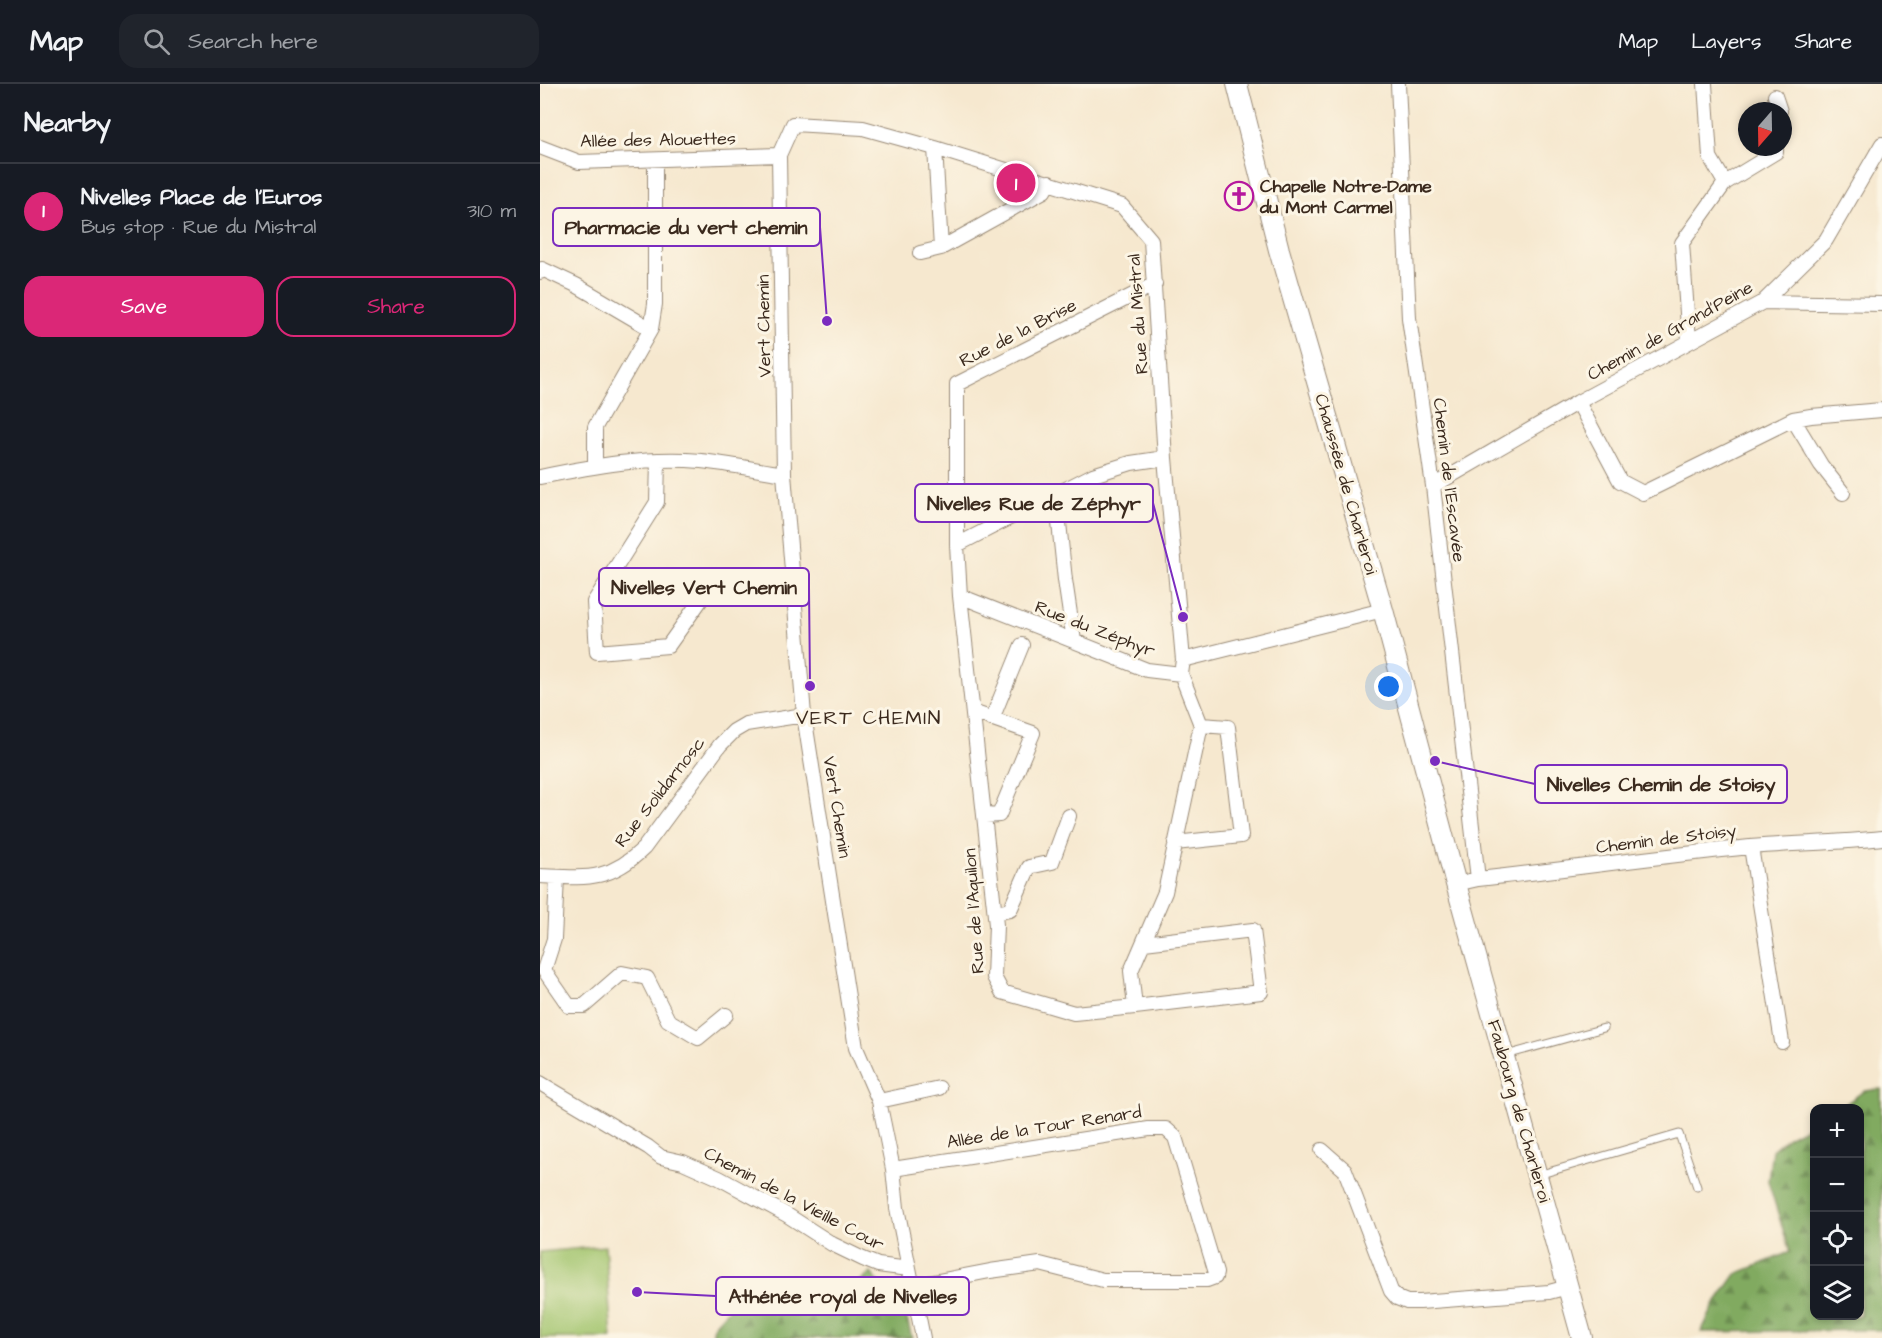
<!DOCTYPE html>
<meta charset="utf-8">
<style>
body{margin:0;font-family:"Architects Daughter",sans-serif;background:#20242c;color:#f1f3f6}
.controls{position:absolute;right:18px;bottom:18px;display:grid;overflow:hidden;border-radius:12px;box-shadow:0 3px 9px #0003}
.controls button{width:54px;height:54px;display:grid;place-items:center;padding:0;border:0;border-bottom:2px solid #363941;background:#171b24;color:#f1f3f6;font:30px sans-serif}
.compass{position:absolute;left:1198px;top:18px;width:54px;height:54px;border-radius:50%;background:#171b24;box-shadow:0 3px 9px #0003;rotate:200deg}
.you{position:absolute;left:849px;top:603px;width:21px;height:21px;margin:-15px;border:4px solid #fff;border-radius:50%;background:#1a73e8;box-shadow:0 0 0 9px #1a73e833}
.badge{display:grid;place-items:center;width:39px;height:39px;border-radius:50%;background:#db2777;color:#fff;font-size:20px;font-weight:700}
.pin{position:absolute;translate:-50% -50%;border:3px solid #fff;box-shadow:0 2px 6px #0006}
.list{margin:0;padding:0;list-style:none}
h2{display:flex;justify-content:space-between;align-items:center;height:78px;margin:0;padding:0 24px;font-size:26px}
h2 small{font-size:20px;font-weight:400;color:#9ea1a6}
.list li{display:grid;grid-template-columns:39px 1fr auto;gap:18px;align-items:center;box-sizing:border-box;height:96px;padding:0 24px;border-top:2px solid #363941}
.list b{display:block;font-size:22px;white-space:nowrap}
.list p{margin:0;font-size:20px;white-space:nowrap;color:#9ea1a6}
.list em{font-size:20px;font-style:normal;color:#9ea1a6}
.actions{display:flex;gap:12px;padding:18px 24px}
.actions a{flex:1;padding:14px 0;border:2px solid #db2777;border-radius:18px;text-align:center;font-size:21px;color:#db2777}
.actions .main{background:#db2777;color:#fff}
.icon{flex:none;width:33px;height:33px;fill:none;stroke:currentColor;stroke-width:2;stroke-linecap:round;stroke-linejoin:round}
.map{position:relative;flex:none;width:1342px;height:1254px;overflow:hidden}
header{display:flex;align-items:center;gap:36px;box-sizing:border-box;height:84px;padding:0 30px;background:#171b24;border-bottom:2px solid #363941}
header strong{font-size:28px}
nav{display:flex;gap:33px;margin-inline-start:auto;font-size:21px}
.search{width:420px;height:54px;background:#20242c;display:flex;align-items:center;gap:15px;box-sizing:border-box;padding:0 21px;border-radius:18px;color:#9ea1a6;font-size:22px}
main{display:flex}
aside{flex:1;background:#171b24}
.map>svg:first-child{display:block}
.forest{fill:url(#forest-firs);stroke:#5e6a3f;stroke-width:1.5}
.garden{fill:#a2c46d;stroke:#6e7746;stroke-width:1.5}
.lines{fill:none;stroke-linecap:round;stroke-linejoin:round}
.lane-casing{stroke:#988976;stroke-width:9}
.street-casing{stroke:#988976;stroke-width:16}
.secondary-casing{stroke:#988976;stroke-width:22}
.lane{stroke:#fff;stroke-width:7}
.street{stroke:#fff;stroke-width:14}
.secondary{stroke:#fff;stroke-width:20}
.labels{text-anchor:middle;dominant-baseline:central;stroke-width:6;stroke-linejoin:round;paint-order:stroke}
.street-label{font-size:18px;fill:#3b2a1e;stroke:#fcf5e5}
.poi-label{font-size:18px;font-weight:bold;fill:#3b2a1e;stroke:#fcf5e5;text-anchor:start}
.neighbourhood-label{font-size:20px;letter-spacing:1.5px;fill:#3b2a1e;stroke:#fcf5e5}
.leader{fill:none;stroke:#7b2cbf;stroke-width:2}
.callout-dot{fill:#7b2cbf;stroke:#fcf5e5;stroke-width:2}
.callout{fill:#fcf5e5;stroke:#7b2cbf;stroke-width:2}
.callout-label{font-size:20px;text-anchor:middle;font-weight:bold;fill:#3b2a1e}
</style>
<header>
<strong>Map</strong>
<div class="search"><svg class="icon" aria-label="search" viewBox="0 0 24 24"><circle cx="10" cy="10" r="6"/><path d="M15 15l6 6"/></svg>Search here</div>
<nav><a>Map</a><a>Layers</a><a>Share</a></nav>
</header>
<main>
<aside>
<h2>Nearby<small></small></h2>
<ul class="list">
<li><span class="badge">1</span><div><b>Nivelles Place de l'Euros</b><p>Bus stop · Rue du Mistral</p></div><em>310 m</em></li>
</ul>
<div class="actions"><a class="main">Save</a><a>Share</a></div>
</aside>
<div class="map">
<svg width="1342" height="1254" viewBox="0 0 1342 1254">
<defs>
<pattern id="forest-firs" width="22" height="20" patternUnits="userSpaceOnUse" patternTransform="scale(1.5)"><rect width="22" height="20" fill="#81aa60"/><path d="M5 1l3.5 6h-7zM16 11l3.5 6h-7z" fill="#6b8b4f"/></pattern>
</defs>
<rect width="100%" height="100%" fill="#fcf5e5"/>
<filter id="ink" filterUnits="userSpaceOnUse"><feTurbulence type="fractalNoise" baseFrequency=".0167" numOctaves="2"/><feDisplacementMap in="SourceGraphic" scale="12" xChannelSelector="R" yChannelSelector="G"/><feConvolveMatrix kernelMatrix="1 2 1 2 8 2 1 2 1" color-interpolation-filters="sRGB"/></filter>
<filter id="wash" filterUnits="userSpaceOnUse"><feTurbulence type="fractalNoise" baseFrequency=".008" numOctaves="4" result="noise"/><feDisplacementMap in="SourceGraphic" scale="24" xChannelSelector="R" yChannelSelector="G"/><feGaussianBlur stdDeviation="1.35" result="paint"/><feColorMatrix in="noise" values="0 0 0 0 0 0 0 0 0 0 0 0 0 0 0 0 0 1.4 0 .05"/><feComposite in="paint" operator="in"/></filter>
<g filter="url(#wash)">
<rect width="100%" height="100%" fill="#f6e8cf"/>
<!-- forest -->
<path class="forest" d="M1341,1005L1342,1246L1161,1248L1175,1220L1196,1190L1250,1168L1228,1097L1232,1066L1248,1053L1274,1039V1232H1320V1024H1300L1324,1007Z
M331,1189L366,1231L372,1254H172L174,1241L204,1208L255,1232L284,1224Z"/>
<!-- garden -->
<path class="garden" d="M65,1162L72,1254H0V1168Z"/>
</g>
<g filter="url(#ink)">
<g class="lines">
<!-- lane casing -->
<g class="lane-casing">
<path id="lane" d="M966,971L1064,944
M998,1091L1139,1050L1157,1103"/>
</g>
<!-- street casing -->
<g class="street-casing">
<path id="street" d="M858,0L869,234L893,402L938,795
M1165,0L1170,73L1185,99
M1235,12L1240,27
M0,63L39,78L239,71
M395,64L401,164
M380,169L401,164L504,107L509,98
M0,188L2,185L36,201L111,245
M615,200L417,300V461L420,512L456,841L454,893L462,908L534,929L595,923L591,887L625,808L661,641L641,590
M1223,218L1342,220
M1149,257L1142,159L1185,99L1236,68V63
M1038,318L1080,397L1103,409L1253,335L1281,381L1303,409
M1253,335L1271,332L1342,326
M118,376L117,418L54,518L57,568L128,562L160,517
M55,381V343L111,245L115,220V76
M0,393C53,382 107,372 161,377C189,380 217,386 244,390
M893,402L1038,318L1223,218L1286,156L1342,60
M516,410L525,496L534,557
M417,461L553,391L591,379L625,374
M643,576L843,526
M433,628L493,649L459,731L445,732
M452,635L482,561
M635,759L701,752L688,643L661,641
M1211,763L1242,958
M0,792C46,794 69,798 104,764L180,661L194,647L206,640L264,631
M17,793L14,855L4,886L29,922H44L82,889L107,894L128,936L158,954L186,931
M916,800L938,795C1029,785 1119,772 1210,763C1254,759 1298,759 1342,754
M455,829L470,826L489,783L512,778L529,732
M595,923L721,908L713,846L604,859
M0,999L108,1063L121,1073L143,1078L179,1094L247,1131L292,1160L323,1175L338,1181L369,1185
M339,1017L399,1004
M782,1066L805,1086L851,1207L857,1214L867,1218H880L1009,1208L1028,1203
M353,1085L609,1045H626L635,1053L676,1189L675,1193L667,1196H563L500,1180L450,1187L372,1202
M383,1254L357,1124L353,1085L339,1017L316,964L264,631L244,390L239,71L253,40L323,44L395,64L582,122L611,156L625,374L643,576L641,590L607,586L420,512"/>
</g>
<!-- secondary casing -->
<g class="secondary-casing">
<path id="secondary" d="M697,0L739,166L843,526L916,800L1042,1254"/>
</g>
<!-- lane -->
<use href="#lane" class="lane"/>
<!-- street -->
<use href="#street" class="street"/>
<!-- secondary -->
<use href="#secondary" class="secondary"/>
</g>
</g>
<!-- icons -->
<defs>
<g id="church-ring" transform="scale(1.5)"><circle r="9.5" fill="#fcf5e5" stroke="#b5179e" stroke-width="1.5"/><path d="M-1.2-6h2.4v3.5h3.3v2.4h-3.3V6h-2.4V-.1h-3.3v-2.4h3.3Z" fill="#b5179e"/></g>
</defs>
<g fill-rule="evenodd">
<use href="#church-ring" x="699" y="112"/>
</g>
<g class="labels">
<!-- street labels -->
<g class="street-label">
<text transform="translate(118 56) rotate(-1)">Allée des Alouettes</text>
<text transform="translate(598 230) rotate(-94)">Rue du Mistral</text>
<text transform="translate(224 242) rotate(-91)">Vert Chemin</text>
<text transform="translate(1130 247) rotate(-29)">Chemin de Grand'Peine</text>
<text transform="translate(478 249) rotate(-27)">Rue de la Brise</text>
<text transform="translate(909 396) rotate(83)">Chemin de l'Escavée</text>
<text transform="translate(806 400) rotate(74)">Chaussée de Charleroi</text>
<text transform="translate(555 545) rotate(21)">Rue du Zéphyr</text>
<text transform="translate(120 708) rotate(-52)">Rue Solidarnosc</text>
<text transform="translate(297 723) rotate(81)">Vert Chemin</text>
<text transform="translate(1126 755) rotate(-7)">Chemin de Stoisy</text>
<text transform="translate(434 827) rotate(-94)">Rue de l'Aquilon</text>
<text transform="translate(979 1027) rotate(74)">Faubourg de Charleroi</text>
<text transform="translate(504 1043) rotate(-9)">Allée de la Tour Renard</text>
<text transform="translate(254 1115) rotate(28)">Chemin de la Vieille Cour</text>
</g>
<!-- poi labels -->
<g class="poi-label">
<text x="720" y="102">Chapelle Notre-Dame<tspan x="720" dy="21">du Mont Carmel</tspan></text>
</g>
<!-- neighbourhood labels -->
<g class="neighbourhood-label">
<text x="329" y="634">VERT CHEMIN</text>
</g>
</g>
<!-- callouts -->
<path class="leader" d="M287 237L280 143M643 533L613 419M270 602L269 503M895 677L995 700M97 1208L176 1212"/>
<g class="callout-dot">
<circle cx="287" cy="237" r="6"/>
<circle cx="643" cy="533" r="6"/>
<circle cx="270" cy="602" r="6"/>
<circle cx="895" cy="677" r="6"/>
<circle cx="97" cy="1208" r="6"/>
</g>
<g class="callout">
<rect x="13" y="124" width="267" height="38" rx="6"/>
<rect x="375" y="400" width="238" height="38" rx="6"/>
<rect x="59" y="484" width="210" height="38" rx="6"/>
<rect x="995" y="681" width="252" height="38" rx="6"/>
<rect x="176" y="1193" width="253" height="38" rx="6"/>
</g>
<g class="callout-label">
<text x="146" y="150">Pharmacie du vert chemin</text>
<text x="494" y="426">Nivelles Rue de Zéphyr</text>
<text x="164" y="510">Nivelles Vert Chemin</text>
<text x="1121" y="707">Nivelles Chemin de Stoisy</text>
<text x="303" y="1219">Athénée royal de Nivelles</text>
</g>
</svg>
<div class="controls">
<button>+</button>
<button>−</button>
<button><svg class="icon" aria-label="locate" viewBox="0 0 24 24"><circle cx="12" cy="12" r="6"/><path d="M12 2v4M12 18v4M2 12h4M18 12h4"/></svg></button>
<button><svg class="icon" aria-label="layers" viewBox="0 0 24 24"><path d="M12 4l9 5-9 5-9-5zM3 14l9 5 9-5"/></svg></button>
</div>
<svg class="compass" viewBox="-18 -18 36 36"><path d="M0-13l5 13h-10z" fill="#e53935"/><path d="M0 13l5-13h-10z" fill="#9ea1a6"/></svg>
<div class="you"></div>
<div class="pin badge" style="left:476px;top:99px">1</div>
</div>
</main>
